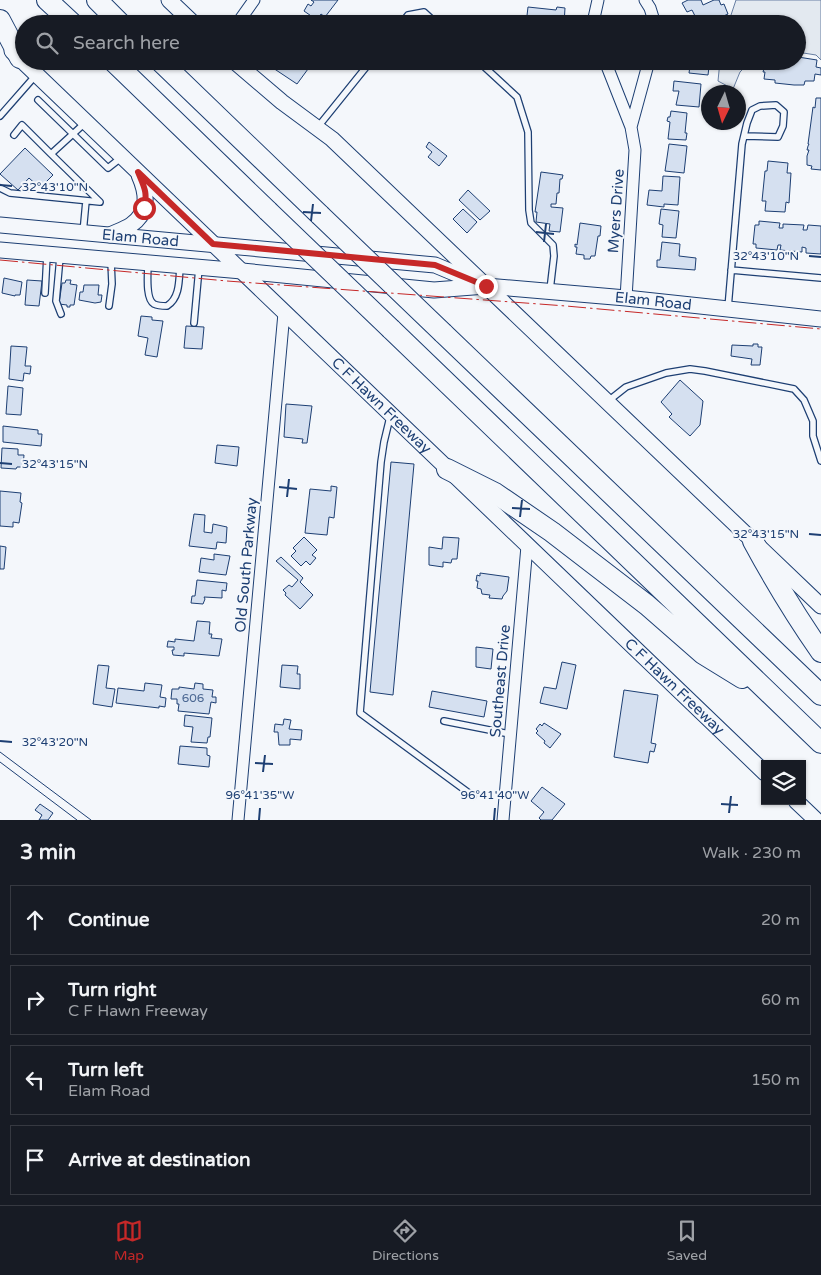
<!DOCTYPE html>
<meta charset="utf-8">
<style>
body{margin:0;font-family:"Varela Round",sans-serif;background:#20242c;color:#f1f3f6}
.controls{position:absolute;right:15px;bottom:15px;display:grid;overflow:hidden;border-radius:0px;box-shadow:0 1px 4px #0004}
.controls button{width:45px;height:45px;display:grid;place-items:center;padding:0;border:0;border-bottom:1px solid #363941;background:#171b24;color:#f1f3f6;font:25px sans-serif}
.compass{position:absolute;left:701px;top:85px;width:45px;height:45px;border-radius:50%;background:#171b24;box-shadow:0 1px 4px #0004;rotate:185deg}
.stop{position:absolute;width:15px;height:15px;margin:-11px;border:4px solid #c62828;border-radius:50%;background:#fff}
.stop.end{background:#c62828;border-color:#fff;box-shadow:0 1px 5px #0008}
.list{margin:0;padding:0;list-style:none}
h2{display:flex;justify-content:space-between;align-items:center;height:65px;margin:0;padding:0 20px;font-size:21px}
h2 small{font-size:16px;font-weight:400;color:#9ea1a6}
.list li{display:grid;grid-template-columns:32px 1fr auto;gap:15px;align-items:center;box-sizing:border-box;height:70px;margin:0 10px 10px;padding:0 10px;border:1px solid #363941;border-radius:0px}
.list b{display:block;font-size:19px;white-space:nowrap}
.list p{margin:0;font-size:16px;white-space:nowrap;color:#9ea1a6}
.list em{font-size:16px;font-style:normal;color:#9ea1a6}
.icon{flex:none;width:28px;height:28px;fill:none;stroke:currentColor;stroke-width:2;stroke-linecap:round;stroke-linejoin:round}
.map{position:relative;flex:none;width:821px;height:820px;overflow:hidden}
.search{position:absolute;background:#171b24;box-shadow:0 1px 4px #0004;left:15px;right:15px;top:15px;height:55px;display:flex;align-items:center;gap:12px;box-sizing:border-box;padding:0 18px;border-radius:28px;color:#9ea1a6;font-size:19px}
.sheet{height:385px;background:#171b24}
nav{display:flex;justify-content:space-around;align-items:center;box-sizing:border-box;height:70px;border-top:1px solid #363941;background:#171b24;font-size:14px;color:#9ea1a6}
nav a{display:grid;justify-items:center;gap:2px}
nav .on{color:#c62828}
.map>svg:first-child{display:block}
.green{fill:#e3e9f0;stroke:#687fa3}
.building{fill:#d5e0f0;stroke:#1d3f73}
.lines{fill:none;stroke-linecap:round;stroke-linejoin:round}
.service-casing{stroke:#1d3f73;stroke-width:8}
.minor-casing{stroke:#1d3f73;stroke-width:13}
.secondary-casing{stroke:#1d3f73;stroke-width:17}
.motorway-casing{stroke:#1d3f73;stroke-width:22}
.service{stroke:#f4f7fb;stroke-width:5.5}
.minor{stroke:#f4f7fb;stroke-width:11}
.secondary{stroke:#f4f7fb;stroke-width:15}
.motorway{stroke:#f4f7fb;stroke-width:20}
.tram{stroke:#1d3f73;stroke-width:1}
.motorway-bridge-casing{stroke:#1d3f73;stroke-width:22;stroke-linecap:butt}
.motorway-bridge{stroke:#f4f7fb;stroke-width:20}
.power{stroke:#c62828;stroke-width:1;stroke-dasharray:18 4 2.5 4;stroke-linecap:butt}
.route{stroke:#c62828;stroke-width:6}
.ticks{fill:none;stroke:#1d3f73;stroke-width:2}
.labels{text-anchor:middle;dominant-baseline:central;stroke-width:4;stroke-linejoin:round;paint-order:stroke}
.number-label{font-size:12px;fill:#4b6792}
.street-label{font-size:15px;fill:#1d3f73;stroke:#f4f7fb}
.ticks-label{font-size:12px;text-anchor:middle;fill:#1d3f73;stroke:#f4f7fb;stroke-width:4;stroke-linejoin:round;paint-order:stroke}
</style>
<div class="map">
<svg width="821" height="820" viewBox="0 0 821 820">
<rect width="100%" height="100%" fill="#f4f7fb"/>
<!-- green -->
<path class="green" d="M736,0H821V60L816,55L797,52V24H728Z
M720,61H751L740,72L733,89L718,81Z"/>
<!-- building -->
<path class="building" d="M311,0H338L325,17L321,14L317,20L304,11L308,4L311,6L314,2Z
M688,0H701L703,5L714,0H719L721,5L724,4L728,14L706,24H699L692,10L687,12L682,3Z
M528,7L556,10L557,7L565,8L564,24H526Z
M798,57L817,60L816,67L821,68V75L815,74L814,81H805L804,85H794L775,83V80L764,79L765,72H763L766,61H797Z
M273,61H302L300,64L308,69L297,84L270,66Z
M680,61H703L702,66L709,67L708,75L689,73L690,66L680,65Z
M674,81L701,84L699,107L676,105L679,91H673Z
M816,98H821V170L811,169L812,166L807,165V156L809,150H807L808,146L809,144H808L813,107L815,108Z
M671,111L687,113L685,133H687L686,140L668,139L670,122L667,121L668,117H670Z
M429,142L447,156L439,166L428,157L432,152L426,147Z
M669,144L687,146L684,173L665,171Z
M25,148L53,175L40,188L29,178L18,190L0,174Z
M768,161L788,163L787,173H791L789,203L786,202L785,212L765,211L766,201H762L765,171H767Z
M541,172L563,175L562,179H560L559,193H557L556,204H551V207L563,208L560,232L549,231L550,224L536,222L537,212H535Z
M663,176L680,177L678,205L664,204V207L647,205L649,190L662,191Z
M468,190L490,211L480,220L459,200Z
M463,209L477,222L467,233L453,219Z
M661,209L679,211L676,238L662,237L663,225L659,224Z
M759,221L780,223L779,228H783V224L804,225L803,230H807L808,225L821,226V254L806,253V248L802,247V252L780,250L781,245H778L777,250L756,248V244H753L755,225H759Z
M580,223L601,226L600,236H598L595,256H591L590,259H584V255L576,254L577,247H575V244L577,245Z
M662,242L680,244L679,256L696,258L695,270L657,267V260H660Z
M4,278L22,282L20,295H15V296L2,293Z
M27,280L42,281L39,306L25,305Z
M66,280H71L70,284L77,285L74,305H70V307H67V305L59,304L62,283H65Z
M84,285H99L98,295H102L101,302L95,303L79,300L80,292H83Z
M141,316L152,317V320L163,321L157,357L145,355L148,338L138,336Z
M186,326L204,327L202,349L184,348Z
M753,344H758V347H762L760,365H751L752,359L731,356L732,345L753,346Z
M11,346L27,347L25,366H31L30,374L24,373L23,381L9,379Z
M680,380L703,401L700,425L690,436L669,417L672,414L661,402Z
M8,386L23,388L21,415L6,414Z
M286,404L312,406L307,443H302L303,439L284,437Z
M3,426L38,430V434H42L41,446L3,442Z
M217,445L239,447L237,466L215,463Z
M2,448L18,449V455H24L23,467H17L16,469L1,468Z
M391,462L414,464L393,695L370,692Z
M331,486L337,487L334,518L329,517L327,535L305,533L310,489L331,491Z
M0,491L21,493L20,502L22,503L19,523L13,522V527L0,526Z
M194,514L205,515L204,532L212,533L213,524L227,527L226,543L217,542L216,549L189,546Z
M304,537L317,550L312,555L316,558L310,565L306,561L301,566L291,556L296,551L293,548Z
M443,537L459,538L457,559H452L451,563L443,562V567L429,565V547L442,549Z
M0,546L6,547L4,569H0Z
M214,554L230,556L226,575L199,572L201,558L214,560Z
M281,557L303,578L300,582L313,595L300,609L285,595L286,593L283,590L289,585L292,587L298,580L276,561Z
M480,573L509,577L507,591L503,596L502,599L489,598L490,595L482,594L481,589L477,588L478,581H476L477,575L480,576Z
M197,580L227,583L226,591L222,590V598L204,597L205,599L203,604L191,603L192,596H195Z
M197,621L210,622L209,634H212L211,638L222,639L219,656L184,653V656L173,655L172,650H174V647H167L168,641L175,642V639L194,641Z
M476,647L493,649L491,669L476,667Z
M562,662L576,665L567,709L540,703L544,687L556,689Z
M98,665L109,666L106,688L115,689L112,707L93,704Z
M282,665L298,666L297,674H300V689L280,687Z
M145,683L162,685L160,697L166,698L165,707L159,706V708L116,703L118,688L144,691Z
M195,683L203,684V689L213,690L212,697H216V703L211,702L209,714L178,711L179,704H177V699H171L172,689H179V687L194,689Z
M624,690L658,695L651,743L656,744L654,752L650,751L648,763L614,757Z
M432,691L487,701L484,717L429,707Z
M185,715L212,718L210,737H208L207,743L191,742L193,727L184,726Z
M284,719L291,720L289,729L302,730L301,740L290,739V745H279L278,732H274L275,724L283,725Z
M544,723L561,734L550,748L544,743L545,741L536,733L538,731L536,729L540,724L542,726Z
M180,746L207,748V755L210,756L209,767L178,764Z
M542,787L565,804L552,820H541L539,818L544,812L531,801Z
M40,804L53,813L48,820H39L42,815L35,810Z"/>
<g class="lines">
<!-- service casing -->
<g class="service-casing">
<path id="service" d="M401,24L408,15L424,12L437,24
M478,61L517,97L528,132L529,210L531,223L553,245L554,256L550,290
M38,100L108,168L122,157
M0,116L36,75
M317,128L371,61
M14,135L22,125L51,154L86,122
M0,188L10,193L100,202L51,154
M83,233L86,201
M60,257L56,301L61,314
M148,263C148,273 145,299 154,304C158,306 163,306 167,306C180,298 179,280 180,266
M731,270L821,278
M45,293L47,255
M109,306L112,284L111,261
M728,308L742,144L747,123L752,110L760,106L776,105L784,112L783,126L778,137L744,136
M194,323L199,268
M607,402L626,387L666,373L690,369L705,371L794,389L804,400L813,421V436L821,461
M390,417L384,442L381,462L360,713L473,796
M444,721L510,734"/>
</g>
<!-- minor casing -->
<g class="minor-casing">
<path id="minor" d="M645,0L650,8L655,24
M237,24L254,0
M595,24L594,18L598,0
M605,61L631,127L649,61
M626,298L635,150L631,127
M238,820L284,313
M503,820L527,546"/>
</g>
<!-- secondary casing -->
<g class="secondary-casing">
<g id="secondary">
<path d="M169,0L194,24"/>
<path id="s1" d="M12,51L765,773"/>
<path d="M234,61L282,102L332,139L821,606"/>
<path id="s2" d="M0,225L435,265L478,283"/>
<path d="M110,235C116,232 125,229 131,225C150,212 147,193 139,175"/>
<path id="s3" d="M0,250L242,271L434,290L486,286L626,298L821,319"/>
<path d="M796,801L816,820"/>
</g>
</g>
<!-- motorway casing -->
<g class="motorway-casing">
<path id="motorway" d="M47,0L73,24
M97,0L121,24
M0,20L20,58
M113,61L268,211
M160,61L320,215
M391,329L821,743
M443,333L821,695
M447,469L495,493L552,532L647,605L703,654L742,678
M753,541C774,580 796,616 821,652"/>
</g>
<!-- service -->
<use href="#service" class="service"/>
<!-- minor -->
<use href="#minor" class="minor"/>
<!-- secondary -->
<use href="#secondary" class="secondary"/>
<!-- motorway -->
<use href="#motorway" class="motorway"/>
<!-- tram -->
<path class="tram" d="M0,752L91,820
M0,762L77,820"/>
<!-- motorway-bridge casing -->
<g class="motorway-bridge-casing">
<path id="motorway-bridge" d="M268,211L391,329
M320,215L443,333"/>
</g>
<!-- motorway-bridge -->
<use href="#motorway-bridge" class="motorway-bridge"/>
<!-- power -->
<path class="power" d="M0,260L227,281L566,306L821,329"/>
</g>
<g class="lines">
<!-- route -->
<path class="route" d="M144,208C148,192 144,187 138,172L213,244L435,265L486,286"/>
</g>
<!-- ticks -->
<path class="ticks" d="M0,185L12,186M303,212L321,213M311,221L313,204M536,232L554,234M544,242L546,224M809,256L821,257M0,463L12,464M279,487L297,489M287,497L289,479M512,508L530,509M520,517L522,500M809,534L821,535M0,741L12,742M255,763L273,764M263,772L265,755M721,804L738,805M729,813L731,796M259,820L260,808M494,820L495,808"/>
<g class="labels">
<!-- number labels -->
<g class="number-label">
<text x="193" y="698">606</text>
</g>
<!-- street labels -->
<g class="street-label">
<text transform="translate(616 211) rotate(-86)">Myers Drive</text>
<text stroke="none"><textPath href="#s2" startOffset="141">Elam Road</textPath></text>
<text stroke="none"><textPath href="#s3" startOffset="656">Elam Road</textPath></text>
<text stroke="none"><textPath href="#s1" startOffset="512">C F Hawn Freeway</textPath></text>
<text transform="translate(246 565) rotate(-85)">Old South Parkway</text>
<text transform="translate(500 681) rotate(-85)">Southeast Drive</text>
<text stroke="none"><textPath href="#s1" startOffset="918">C F Hawn Freeway</textPath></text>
</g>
</g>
<g class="ticks-label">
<text x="55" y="191">32°43'10"N</text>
<text x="766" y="260">32°43'10"N</text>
<text x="55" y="468">32°43'15"N</text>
<text x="766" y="538">32°43'15"N</text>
<text x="55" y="746">32°43'20"N</text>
<text x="260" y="799">96°41'35"W</text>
<text x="495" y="799">96°41'40"W</text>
</g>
</svg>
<div class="controls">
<button><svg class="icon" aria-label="layers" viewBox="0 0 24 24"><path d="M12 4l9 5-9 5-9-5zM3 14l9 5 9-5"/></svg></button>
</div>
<svg class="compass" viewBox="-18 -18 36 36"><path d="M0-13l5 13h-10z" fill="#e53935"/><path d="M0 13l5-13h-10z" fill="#9ea1a6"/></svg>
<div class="stop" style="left:144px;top:208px"></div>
<div class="stop end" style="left:486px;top:286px"></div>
<div class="search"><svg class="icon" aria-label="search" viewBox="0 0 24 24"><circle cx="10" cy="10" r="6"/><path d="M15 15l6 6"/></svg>Search here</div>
</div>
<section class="sheet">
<h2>3 min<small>Walk · 230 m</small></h2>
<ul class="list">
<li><svg class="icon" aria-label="ahead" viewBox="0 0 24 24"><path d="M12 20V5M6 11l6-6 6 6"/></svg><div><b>Continue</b></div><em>20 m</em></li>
<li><svg class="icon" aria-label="right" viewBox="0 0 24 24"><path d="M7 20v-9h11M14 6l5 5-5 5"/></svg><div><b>Turn right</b><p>C F Hawn Freeway</p></div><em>60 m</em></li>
<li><svg class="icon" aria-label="left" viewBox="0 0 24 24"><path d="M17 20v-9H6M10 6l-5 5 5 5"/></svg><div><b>Turn left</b><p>Elam Road</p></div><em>150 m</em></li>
<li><svg class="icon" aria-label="arrive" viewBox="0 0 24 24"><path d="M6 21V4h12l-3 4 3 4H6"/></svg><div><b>Arrive at destination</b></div></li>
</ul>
</section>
<nav>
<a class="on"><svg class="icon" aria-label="map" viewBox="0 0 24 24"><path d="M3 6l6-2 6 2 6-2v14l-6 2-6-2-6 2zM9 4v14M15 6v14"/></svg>Map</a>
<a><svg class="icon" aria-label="directions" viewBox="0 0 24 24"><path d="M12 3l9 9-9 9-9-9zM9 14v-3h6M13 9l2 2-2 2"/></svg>Directions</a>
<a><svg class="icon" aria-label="saved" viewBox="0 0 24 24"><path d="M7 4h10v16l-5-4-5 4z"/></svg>Saved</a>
</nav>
